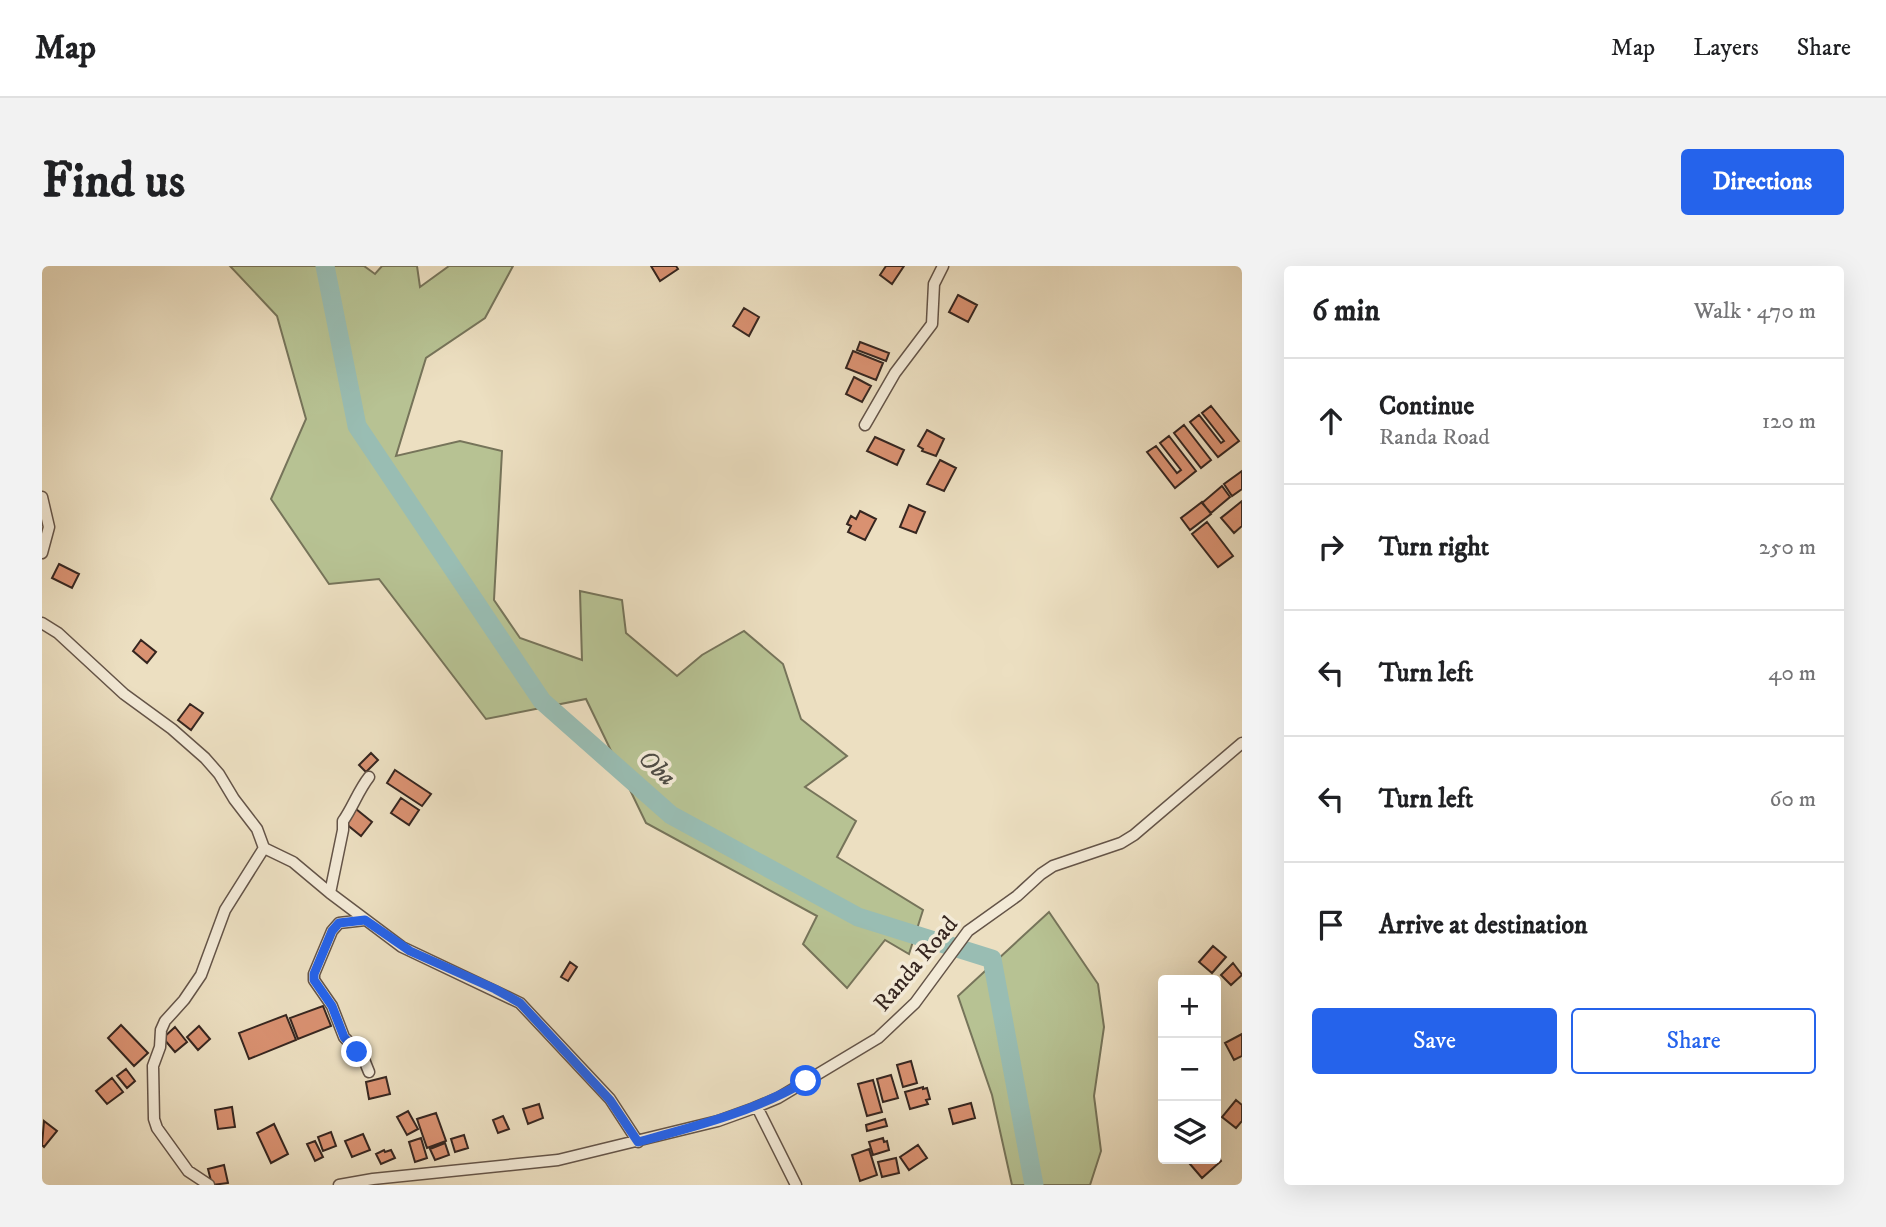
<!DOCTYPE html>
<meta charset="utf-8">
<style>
body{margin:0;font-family:"IM FELL DW Pica",serif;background:#f2f2f2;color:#202124}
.controls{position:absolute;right:21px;bottom:21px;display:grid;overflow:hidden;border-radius:7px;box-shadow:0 7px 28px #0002}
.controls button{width:63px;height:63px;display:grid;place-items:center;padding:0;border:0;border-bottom:2px solid #e0e0e0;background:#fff;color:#202124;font:35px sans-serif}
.stop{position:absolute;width:21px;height:21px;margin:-16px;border:5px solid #2563eb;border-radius:50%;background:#fff}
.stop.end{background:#2563eb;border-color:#fff;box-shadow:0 2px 7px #0008}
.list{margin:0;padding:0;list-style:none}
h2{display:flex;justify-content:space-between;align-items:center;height:91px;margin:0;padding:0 28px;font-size:30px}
h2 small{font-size:23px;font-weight:400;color:#757577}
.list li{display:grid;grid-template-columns:46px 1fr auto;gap:21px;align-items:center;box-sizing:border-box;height:126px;padding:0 28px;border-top:2px solid #e0e0e0}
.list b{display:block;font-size:26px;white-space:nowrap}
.list p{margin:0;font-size:23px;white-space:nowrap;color:#757577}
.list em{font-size:23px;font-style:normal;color:#757577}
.actions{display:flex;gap:14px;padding:21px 28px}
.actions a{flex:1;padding:16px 0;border:2px solid #2563eb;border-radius:7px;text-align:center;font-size:24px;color:#2563eb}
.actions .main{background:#2563eb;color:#fff}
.icon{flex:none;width:38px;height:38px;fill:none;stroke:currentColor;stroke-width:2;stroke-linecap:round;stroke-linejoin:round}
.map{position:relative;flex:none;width:1200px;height:919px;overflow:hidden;border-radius:7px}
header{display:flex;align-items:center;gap:42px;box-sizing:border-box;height:98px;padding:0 35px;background:#fff;border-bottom:2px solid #e0e0e0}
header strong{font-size:33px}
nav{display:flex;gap:38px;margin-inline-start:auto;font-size:24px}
.intro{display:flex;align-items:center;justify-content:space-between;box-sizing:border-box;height:168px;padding:0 42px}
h1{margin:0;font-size:49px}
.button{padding:18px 32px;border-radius:7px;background:#2563eb;color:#fff;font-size:24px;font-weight:700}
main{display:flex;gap:42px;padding:0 42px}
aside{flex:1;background:#fff;border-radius:7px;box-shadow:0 7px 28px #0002}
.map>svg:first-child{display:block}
.green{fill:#b7c293;stroke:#76745a;stroke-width:2}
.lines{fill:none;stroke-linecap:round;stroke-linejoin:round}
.river{stroke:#99bdb3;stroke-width:19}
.building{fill:#d99171;stroke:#362620;stroke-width:2}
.street-casing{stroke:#645448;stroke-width:13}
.street{stroke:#f3ead7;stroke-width:10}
.route{stroke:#2563eb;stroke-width:9}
.labels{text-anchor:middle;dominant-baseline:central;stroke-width:7;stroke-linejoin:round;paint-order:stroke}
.street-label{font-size:24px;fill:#362620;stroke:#f3ead7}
.water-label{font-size:26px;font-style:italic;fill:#4f4c45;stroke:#f3ead7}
</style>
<header>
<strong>Map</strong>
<nav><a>Map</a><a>Layers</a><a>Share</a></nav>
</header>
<div class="intro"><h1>Find us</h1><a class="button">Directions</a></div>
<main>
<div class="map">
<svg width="1200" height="919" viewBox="0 0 1200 919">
<rect width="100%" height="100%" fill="#ecdfc1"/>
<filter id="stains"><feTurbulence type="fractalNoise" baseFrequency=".00286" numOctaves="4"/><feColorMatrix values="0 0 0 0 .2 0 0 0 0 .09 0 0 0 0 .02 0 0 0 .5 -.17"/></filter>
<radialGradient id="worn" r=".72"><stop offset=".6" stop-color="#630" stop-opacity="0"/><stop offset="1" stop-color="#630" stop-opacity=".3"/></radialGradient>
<!-- green -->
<path class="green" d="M188,0H322L333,8L340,0H375L378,21L407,0H471L443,52L384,92L354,190L418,175L460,185L452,334L478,372L540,394L538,325L580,334L584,367L635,410L660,389L702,365L741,398L759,453L805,490L763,521L814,555L795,591L881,644L867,688L843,674L805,722L761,678L775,650L604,557L544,433L444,453L337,313L287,318L229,233L264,153L235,50Z
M1007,646L1056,718L1062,761L1052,830L1059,885L1048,919H970L950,829L916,730Z"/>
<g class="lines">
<!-- river -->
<path class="river" d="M283,0L315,160L500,435L629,549L816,651L950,693L992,919"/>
</g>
<!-- building -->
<path class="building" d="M609,0H634L636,3L618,15Z
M844,0H862L850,18L838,9Z
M916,29L935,39L926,56L907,46Z
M702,42L717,51L707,70L691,60Z
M818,76L847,87L844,95L815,84Z
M811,85L841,97L834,114L804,102Z
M812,111L829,120L820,136L804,128Z
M1169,140L1197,175L1176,191L1148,156L1157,149L1179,177L1182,175L1160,147Z
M1142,159L1169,194L1159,202L1132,167Z
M885,164L902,173L894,190L880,185L881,183L876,180Z
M1127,170L1154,205L1133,222L1105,186L1114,180L1135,207L1139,204L1118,177Z
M833,171L862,184L855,199L825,185Z
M898,194L914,202L902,225L885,218Z
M1200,205V223L1190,230L1182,218Z
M1180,220L1188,231L1169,247L1160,237Z
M1200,235V260L1192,267L1179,252Z
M1160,236L1169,248L1148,264L1139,252Z
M867,239L883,246L874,267L858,261Z
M818,245L834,253L823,274L806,266L809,260L805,258L809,250L814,253Z
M1165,256L1191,290L1176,301L1150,268Z
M17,298L37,308L30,322L10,312Z
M99,374L114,386L105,397L91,385Z
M148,438L161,447L149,464L136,454Z
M329,487L336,494L324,506L317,499Z
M353,504L389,528L380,540L345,517Z
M359,532L377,544L367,559L349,547Z
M314,543L330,556L319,570L303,557Z
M1171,680L1184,691L1170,707L1157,696Z
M528,696L535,701L526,715L519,711Z
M1191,697L1200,709L1189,719L1179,709Z
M281,740L289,760L256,773L248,752Z
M244,749L254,774L207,793L197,767Z
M79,759L106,787L92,800L66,772Z
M157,760L168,773L156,784L145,771Z
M133,761L145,776L133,786L121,772Z
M1200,768V790L1192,794L1183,777Z
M869,795L875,817L861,821L855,799Z
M84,803L93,815L85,822L75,810Z
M849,809L856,832L841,836L835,813Z
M344,811L348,828L327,833L324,816Z
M70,812L81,826L65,838L54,825Z
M831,814L840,846L825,850L816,818Z
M881,821V823L885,822L888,833L884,834L886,838L868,843L863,826Z
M1194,834L1200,839V855L1194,862L1180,851Z
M929,837L933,852L911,858L907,843Z
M497,838L501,852L486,858L481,843Z
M190,841L193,861L176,863L173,844Z
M366,845L376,863L365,869L355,851Z
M394,847L404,875L385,882L375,853Z
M461,850L467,863L456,867L451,854Z
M843,853L845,860L825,865L824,859Z
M2,855L15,865L2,881L0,879Z
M232,858L246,888L229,897L215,867Z
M289,866L294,880L281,885L276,871Z
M321,868L328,884L310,891L303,875Z
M422,869L426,882L413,886L409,873Z
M379,872L385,892L373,896L367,876Z
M841,872L842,876L845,875L847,884L831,889L827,876Z
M273,875L281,891L273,895L265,878Z
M403,877L407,889L393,894L388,883Z
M876,879L885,892L867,904L858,891Z
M827,883L835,909L818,915L810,889Z
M342,884L343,886L349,884L353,892L339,898L334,888Z
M1174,886L1179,895L1160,912L1148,898L1154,893H1174Z
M854,892L857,907L840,911L836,896Z
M182,899L186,917L170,919L166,903Z"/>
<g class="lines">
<!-- street casing -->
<g class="street-casing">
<path id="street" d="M823,159L853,107L890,58L892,18L901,0
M0,231L7,261L0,287
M0,357L16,367L82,428L130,463L163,492L177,508L192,533L215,563L222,582L251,596L288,627L360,681L478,737L568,833L596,876
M288,627L301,564V555C311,541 316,525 327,511
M323,654L297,657L290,665L272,708V714L290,740L302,771L321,791L327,806
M715,841L754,919
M167,919L146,905L115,862L112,853L111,800L118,781L119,764L123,755L142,734L159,709L183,644L222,582
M297,919L331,913L516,894L676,855L712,842L736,832L836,772L873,737L926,665L975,630L999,608L1011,600L1079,577L1092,569L1200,477"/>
</g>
<!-- street -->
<use href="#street" class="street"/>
</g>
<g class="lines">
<!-- route -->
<path class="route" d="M315,786L302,771L290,740L272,714V708L290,665L297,657L323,654L368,685L453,723L478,737L568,834L596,876C655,860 711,846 764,815"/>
</g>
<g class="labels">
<!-- street labels -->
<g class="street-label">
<text transform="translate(874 698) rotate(-50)">Randa Road</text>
</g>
<!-- water labels -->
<g class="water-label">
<text transform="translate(615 502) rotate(42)">Oba</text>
</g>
</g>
<rect width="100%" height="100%" filter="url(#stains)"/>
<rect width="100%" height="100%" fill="url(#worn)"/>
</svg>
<div class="controls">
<button>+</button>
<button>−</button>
<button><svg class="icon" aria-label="layers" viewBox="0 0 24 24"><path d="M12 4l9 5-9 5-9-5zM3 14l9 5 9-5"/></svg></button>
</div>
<div class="stop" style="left:764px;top:815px"></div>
<div class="stop end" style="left:315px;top:786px"></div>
</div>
<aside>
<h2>6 min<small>Walk · 470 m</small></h2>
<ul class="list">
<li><svg class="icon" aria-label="ahead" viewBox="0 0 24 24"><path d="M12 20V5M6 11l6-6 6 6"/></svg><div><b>Continue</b><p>Randa Road</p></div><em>120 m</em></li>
<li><svg class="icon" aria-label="right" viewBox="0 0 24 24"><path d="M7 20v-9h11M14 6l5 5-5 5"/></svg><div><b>Turn right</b></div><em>250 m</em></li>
<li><svg class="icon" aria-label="left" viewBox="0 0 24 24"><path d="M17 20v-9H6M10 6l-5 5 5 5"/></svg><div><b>Turn left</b></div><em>40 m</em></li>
<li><svg class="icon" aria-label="left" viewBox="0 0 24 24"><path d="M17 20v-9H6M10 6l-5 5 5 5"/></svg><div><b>Turn left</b></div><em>60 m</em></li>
<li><svg class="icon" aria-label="arrive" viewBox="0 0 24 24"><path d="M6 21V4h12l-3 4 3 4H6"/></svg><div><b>Arrive at destination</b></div></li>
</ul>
<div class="actions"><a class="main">Save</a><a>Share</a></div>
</aside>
</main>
